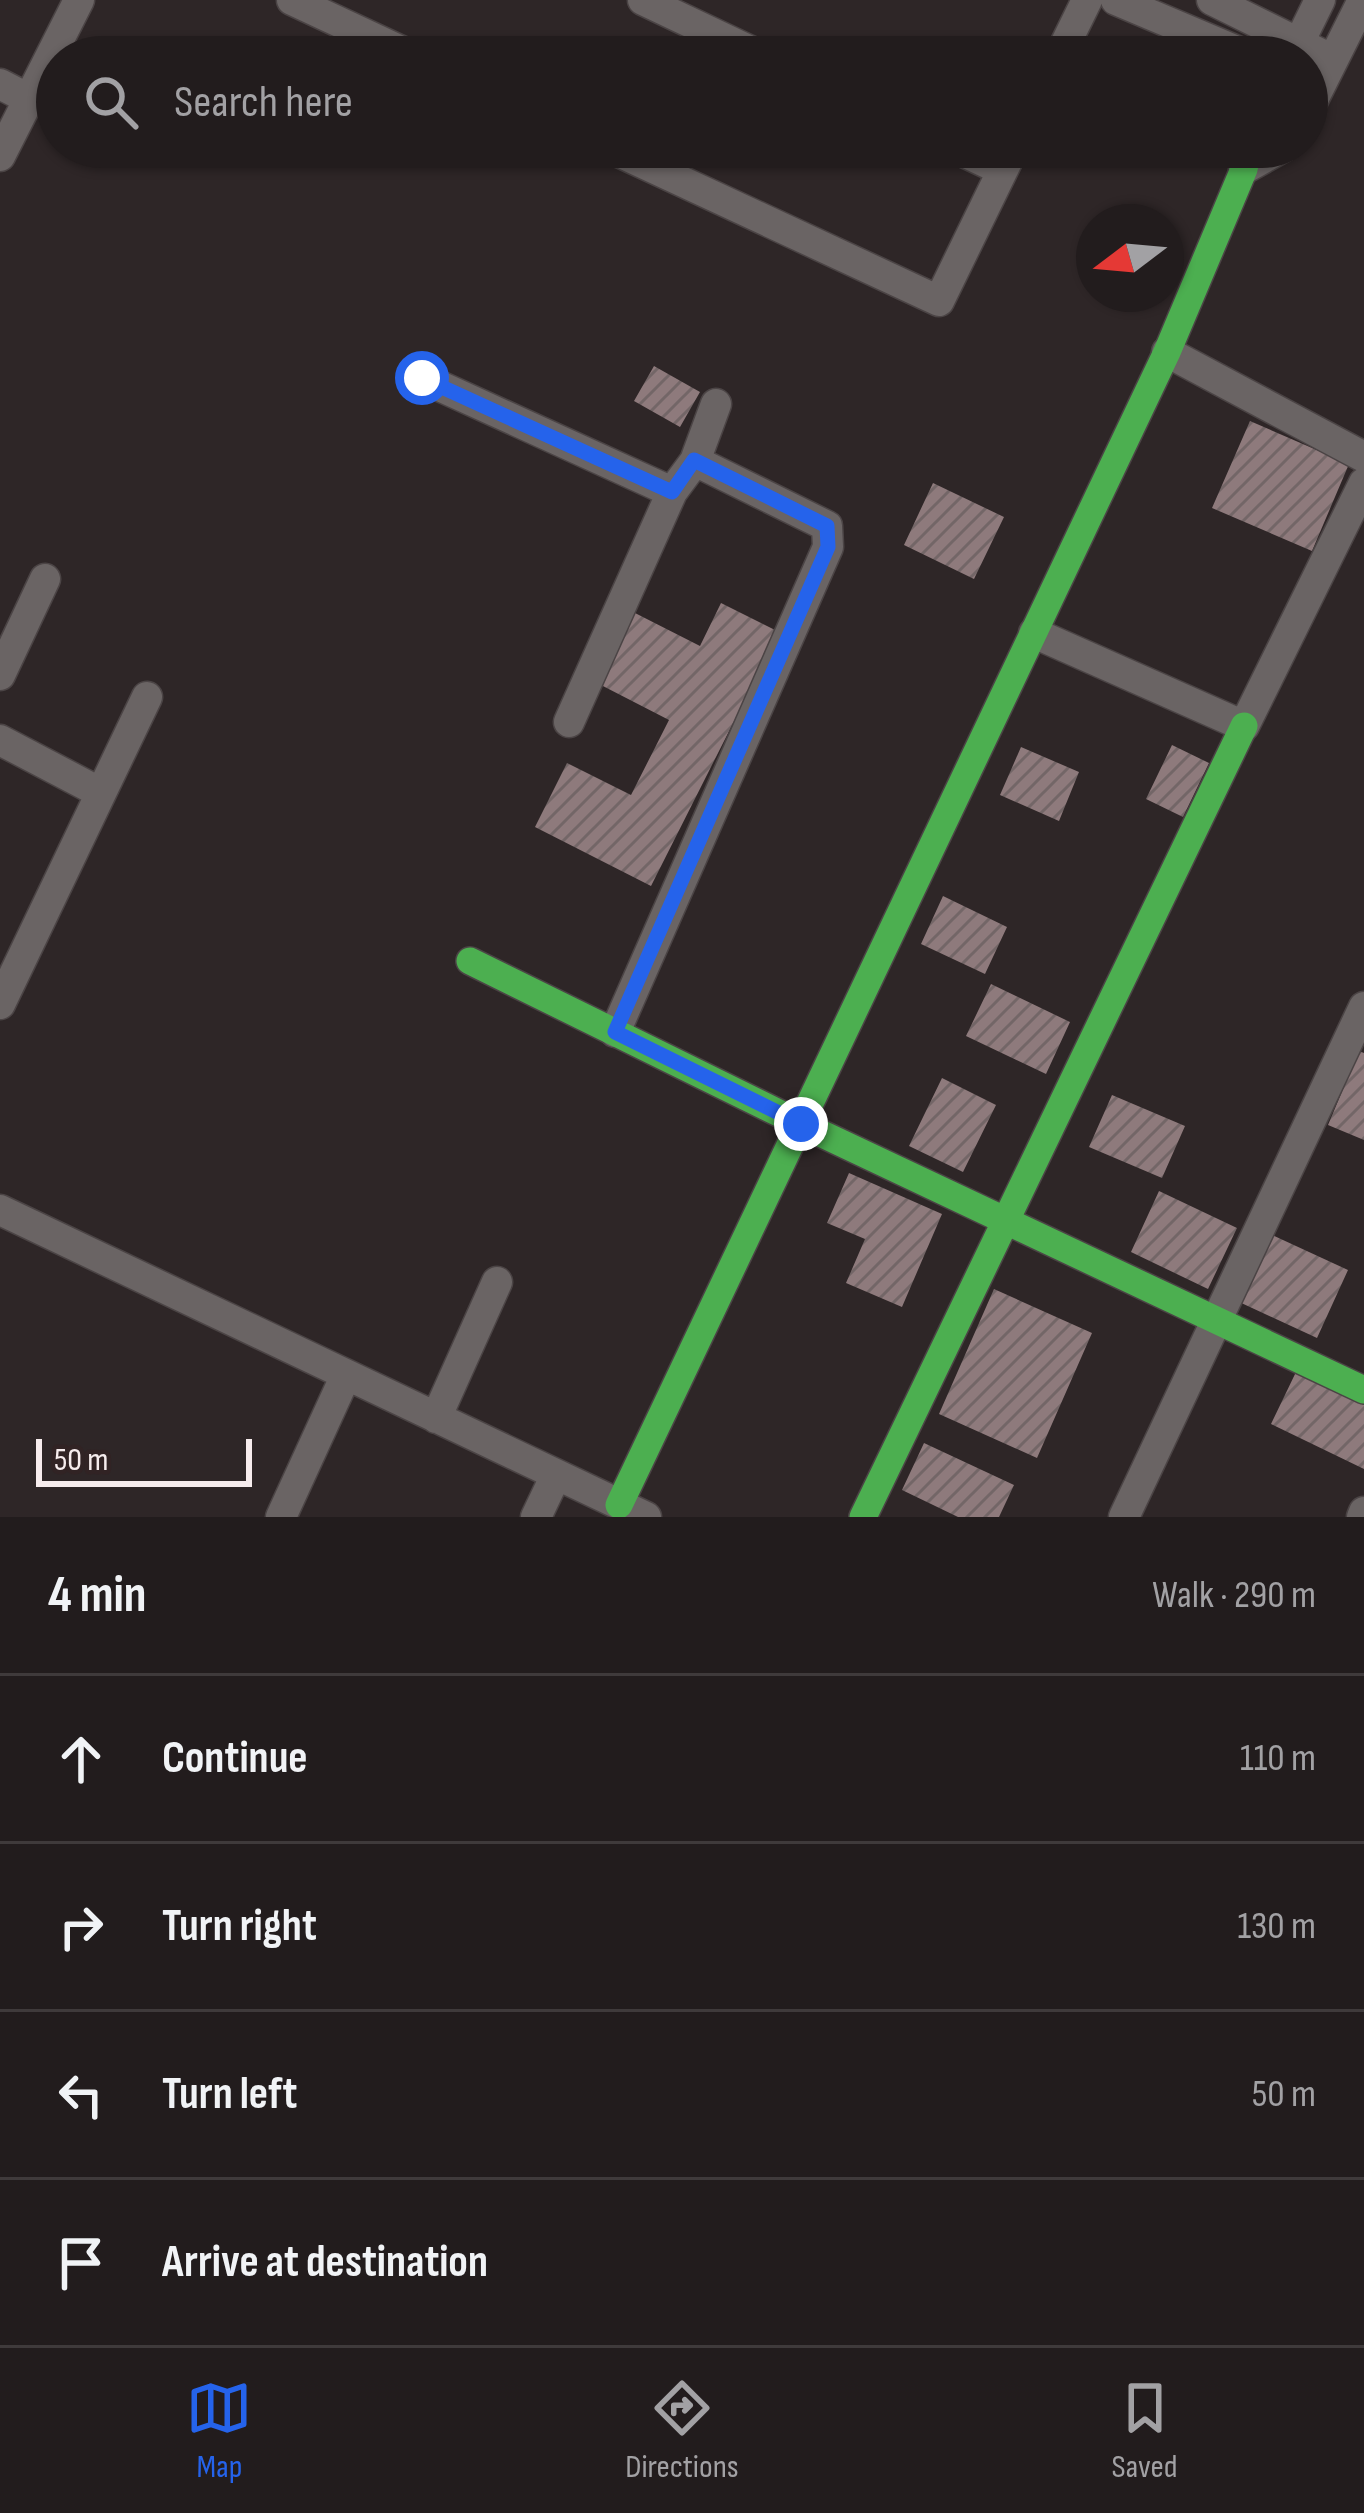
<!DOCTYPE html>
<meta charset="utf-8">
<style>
body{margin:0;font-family:"Sofia Sans Condensed",sans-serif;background:#2e292a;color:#f1f3f6}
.compass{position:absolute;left:1076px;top:204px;width:108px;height:108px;border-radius:50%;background:#221c1d;box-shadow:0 3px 9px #0004;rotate:254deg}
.scale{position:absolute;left:36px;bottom:30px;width:216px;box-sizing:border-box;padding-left:12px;border:6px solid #f6eced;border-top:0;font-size:33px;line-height:42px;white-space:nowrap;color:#f6eced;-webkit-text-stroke:9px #312324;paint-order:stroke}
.stop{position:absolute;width:36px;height:36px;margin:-27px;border:9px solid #2563eb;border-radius:50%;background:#fff}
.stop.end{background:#2563eb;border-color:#fff;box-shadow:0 3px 12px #0008}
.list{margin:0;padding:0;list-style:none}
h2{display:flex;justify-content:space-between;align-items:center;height:156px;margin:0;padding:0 48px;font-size:51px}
h2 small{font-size:39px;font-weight:400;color:#a2a1a4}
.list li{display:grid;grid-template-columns:78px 1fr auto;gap:36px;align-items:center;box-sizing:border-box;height:168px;padding:0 48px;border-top:3px solid #3f3a3b}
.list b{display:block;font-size:45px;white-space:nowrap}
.list em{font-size:39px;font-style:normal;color:#a2a1a4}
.icon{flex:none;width:66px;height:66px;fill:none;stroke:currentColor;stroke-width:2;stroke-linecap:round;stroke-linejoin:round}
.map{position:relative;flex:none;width:1364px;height:1517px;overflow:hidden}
.search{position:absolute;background:#221c1d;box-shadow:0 3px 9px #0004;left:36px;right:36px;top:36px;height:132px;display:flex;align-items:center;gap:30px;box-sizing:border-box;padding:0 42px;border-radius:66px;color:#a2a1a4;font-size:45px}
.sheet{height:828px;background:#221c1d}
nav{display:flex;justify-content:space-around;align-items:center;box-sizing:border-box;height:168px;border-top:3px solid #3f3a3b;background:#221c1d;font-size:33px;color:#a2a1a4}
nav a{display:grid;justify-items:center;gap:6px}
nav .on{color:#2563eb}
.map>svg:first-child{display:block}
.building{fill:url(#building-hatch)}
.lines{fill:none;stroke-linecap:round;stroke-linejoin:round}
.street-casing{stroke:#4b4445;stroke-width:33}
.fast-casing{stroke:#4b4445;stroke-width:30}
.street{stroke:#6a6464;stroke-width:30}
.fast{stroke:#4caf50;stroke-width:27}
.route{stroke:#2563eb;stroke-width:15}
</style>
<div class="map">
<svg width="1364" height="1517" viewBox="0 0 1364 1517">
<defs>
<pattern id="building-hatch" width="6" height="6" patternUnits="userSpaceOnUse" patternTransform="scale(3)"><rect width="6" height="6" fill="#8e7a7c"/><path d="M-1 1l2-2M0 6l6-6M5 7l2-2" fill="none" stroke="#736667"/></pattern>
</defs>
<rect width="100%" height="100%" fill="#2e2627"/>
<!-- building -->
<path class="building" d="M654,366L700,392L680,427L634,401Z
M1250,421L1349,464L1312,551L1212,508Z
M933,483L1004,517L974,579L904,545Z
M721,603L779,632L651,886L535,827L567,763L631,795L669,720L599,684L635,613L700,646Z
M1172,745L1209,763L1183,817L1146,799Z
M1021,747L1079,772L1059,821L1000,795Z
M943,896L1007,927L985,974L921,944Z
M991,984L1070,1022L1046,1074L966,1036Z
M1359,1051L1364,1053V1140L1328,1125Z
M942,1078L996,1105L963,1172L909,1146Z
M1112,1095L1185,1126L1162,1178L1089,1147Z
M849,1173L942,1214L902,1307L846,1283L865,1239L827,1223Z
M1159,1191L1237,1228L1208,1289L1131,1252Z
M1268,1233L1348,1270L1317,1338L1237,1301Z
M994,1289L1092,1333L1037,1458L939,1414Z
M1296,1372L1364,1405V1469L1271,1424Z
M924,1443L1014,1485L999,1517H958L902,1490Z"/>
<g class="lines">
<!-- street casing -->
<g class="street-casing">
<path id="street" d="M292,0L414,57
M643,0L763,57
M1116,0L1251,57
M1212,0L1333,60
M1059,57L1087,0
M1292,57L1320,0
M0,84L29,99
M1307,112L1363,0
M608,147L939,301L1014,147
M953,147L1002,170
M0,156L79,0
M1244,169L1283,147
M1167,352L1364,457
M422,378L672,492
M1034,633L1244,726L1364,483
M0,675L45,579
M569,722L672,492L695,461L716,404
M0,740L101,793
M0,1004L147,697
M615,1032L828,547L827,526L695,461
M0,1210L646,1517
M436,1418L497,1282
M281,1517L346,1375
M536,1517L556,1475
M1124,1517L1364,1007
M1362,1517L1364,1512"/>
</g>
<!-- fast casing -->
<g class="fast-casing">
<path id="fast" d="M470,961L801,1124L1364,1390
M619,1505L1167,352L1244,169L1249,147
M863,1517L1244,726"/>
</g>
<!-- street -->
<use href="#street" class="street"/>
<!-- fast -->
<use href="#fast" class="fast"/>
</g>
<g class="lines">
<!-- route -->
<path class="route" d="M422,378L672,492L694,460L827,526L828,547L615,1032L801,1124"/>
</g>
</svg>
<svg class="compass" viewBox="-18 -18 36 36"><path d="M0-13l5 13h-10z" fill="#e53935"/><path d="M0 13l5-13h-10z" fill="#a2a1a4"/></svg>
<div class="scale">50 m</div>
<div class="stop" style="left:422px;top:378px"></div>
<div class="stop end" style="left:801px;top:1124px"></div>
<div class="search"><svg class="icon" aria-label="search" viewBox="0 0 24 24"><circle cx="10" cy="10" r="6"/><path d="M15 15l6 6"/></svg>Search here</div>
</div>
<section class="sheet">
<h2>4 min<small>Walk · 290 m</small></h2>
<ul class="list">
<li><svg class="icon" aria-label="ahead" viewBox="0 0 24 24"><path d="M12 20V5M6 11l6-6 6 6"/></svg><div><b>Continue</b></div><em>110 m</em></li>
<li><svg class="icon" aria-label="right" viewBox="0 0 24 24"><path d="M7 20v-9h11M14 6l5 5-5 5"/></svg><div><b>Turn right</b></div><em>130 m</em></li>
<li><svg class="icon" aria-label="left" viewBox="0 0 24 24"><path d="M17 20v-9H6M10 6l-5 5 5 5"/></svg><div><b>Turn left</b></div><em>50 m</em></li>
<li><svg class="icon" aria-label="arrive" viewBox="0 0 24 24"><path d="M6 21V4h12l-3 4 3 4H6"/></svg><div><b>Arrive at destination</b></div></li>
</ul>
</section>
<nav>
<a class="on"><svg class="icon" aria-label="map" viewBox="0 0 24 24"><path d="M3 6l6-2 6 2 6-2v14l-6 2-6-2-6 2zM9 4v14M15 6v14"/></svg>Map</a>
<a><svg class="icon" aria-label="directions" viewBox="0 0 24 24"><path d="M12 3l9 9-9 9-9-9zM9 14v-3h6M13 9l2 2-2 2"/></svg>Directions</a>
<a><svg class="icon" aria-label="saved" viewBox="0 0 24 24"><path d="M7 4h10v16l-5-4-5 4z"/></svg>Saved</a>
</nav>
